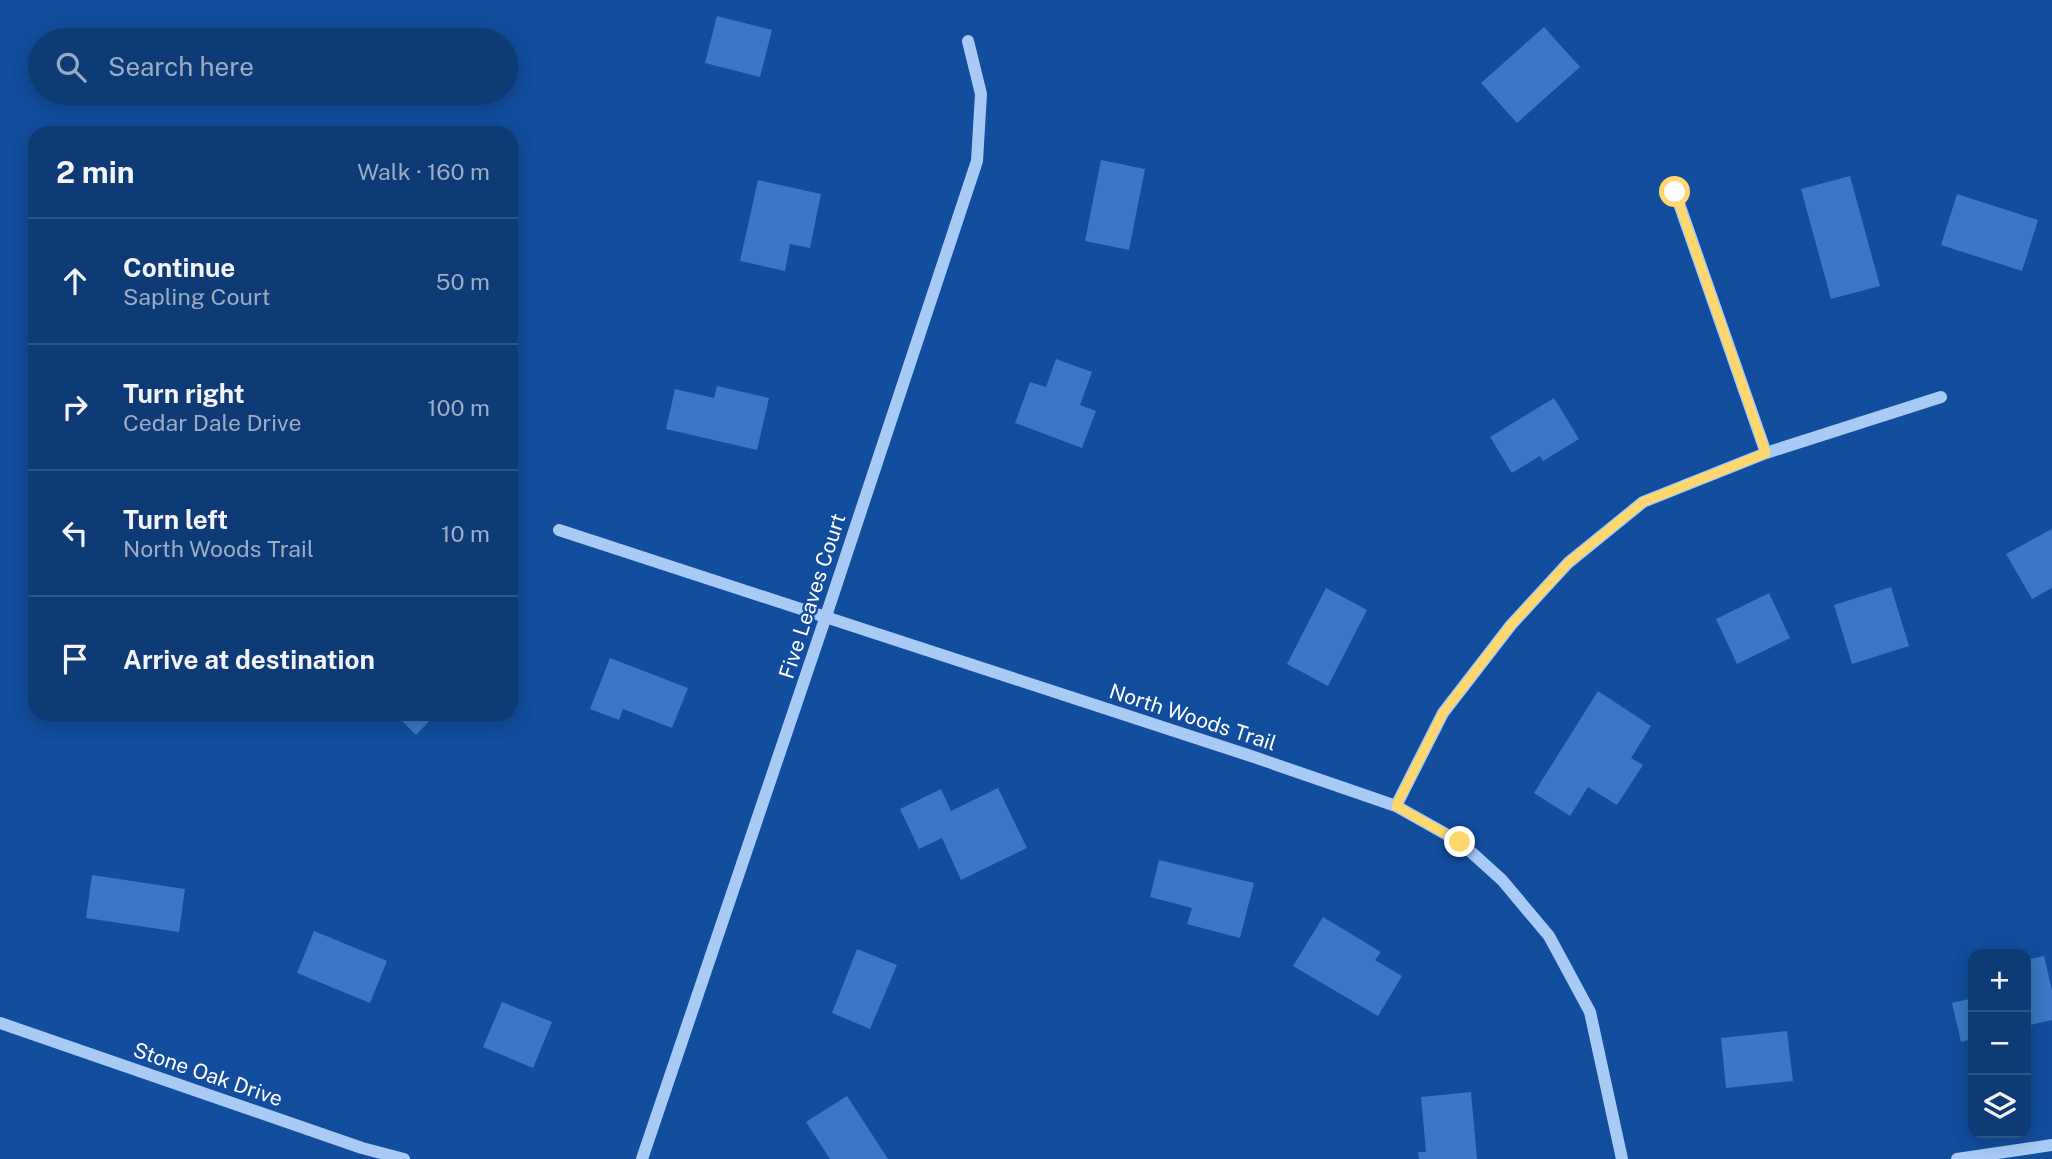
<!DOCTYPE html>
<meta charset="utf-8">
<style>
body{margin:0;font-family:"Public Sans",sans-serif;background:#1c457e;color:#f1f3f6}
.controls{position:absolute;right:21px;bottom:21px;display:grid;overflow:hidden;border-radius:14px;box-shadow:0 4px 18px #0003}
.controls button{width:63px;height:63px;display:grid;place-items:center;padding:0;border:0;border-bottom:2px solid #2e5488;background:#0e3a76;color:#f1f3f6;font:35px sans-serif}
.stop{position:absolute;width:21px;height:21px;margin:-16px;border:5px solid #ffd76c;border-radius:50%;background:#fff}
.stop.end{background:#ffd76c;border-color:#fff;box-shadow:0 2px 7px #0008}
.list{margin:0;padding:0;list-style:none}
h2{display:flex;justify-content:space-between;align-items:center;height:91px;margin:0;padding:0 28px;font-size:30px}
h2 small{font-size:23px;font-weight:400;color:#9badc5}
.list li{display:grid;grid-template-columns:46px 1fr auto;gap:21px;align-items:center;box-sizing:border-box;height:126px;padding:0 28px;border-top:2px solid #2e5488}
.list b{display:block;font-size:26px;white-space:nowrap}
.list p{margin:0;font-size:23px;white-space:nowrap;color:#9badc5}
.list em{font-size:23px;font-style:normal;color:#9badc5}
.icon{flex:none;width:38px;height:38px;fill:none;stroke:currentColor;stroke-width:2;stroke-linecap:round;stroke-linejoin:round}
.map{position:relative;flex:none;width:2052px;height:1159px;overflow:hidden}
.search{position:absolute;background:#0e3a76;box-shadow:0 4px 18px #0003;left:28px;top:28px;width:490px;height:77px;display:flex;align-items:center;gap:18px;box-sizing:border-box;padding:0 24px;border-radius:38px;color:#9badc5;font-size:26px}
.panel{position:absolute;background:#0e3a76;box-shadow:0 4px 18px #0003;left:28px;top:126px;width:490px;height:595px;border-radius:21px}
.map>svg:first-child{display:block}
.building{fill:#3b77c5}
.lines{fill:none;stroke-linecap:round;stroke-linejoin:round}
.minor{stroke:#a8caf5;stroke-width:12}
.route{stroke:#ffd76c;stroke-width:9}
.labels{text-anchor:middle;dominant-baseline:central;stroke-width:5;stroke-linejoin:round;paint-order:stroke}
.street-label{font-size:21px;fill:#fff;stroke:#124d9e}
</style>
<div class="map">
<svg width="2052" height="1159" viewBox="0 0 2052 1159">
<rect width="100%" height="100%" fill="#124d9e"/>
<!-- building -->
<path class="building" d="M717,16L772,30L760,77L705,63Z
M1544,27L1580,67L1517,123L1481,83Z
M1101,160L1145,169L1129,250L1085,241Z
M1850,176L1880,286L1831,299L1801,189Z
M758,180L821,194L810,248L790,244L785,271L740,261Z
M1957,194L2038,220L2022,271L1941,245Z
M1056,359L1092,372L1080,405L1096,411L1082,448L1015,423L1030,382L1046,387Z
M717,386L769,398L757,450L666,429L675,389L714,398Z
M1554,398L1579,439L1543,461L1540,456L1512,473L1490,437Z
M2052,529V588L2032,599L2006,554Z
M1891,587L1909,646L1852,664L1834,605Z
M1326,588L1367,610L1328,686L1287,664Z
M1769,593L1790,638L1737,664L1716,619Z
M610,658L688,688L672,728L623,709L619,720L590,709Z
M1598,691L1651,726L1631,758L1643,765L1617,805L1588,787L1570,816L1534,793Z
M395,714H436L416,735Z
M998,788L1027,848L961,880L942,838L919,849L900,809L941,789L951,811Z
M1159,860L1254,883L1240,938L1187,924L1192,908L1150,897Z
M92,875L185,889L179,932L86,918Z
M1323,917L1381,952L1375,960L1402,976L1378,1016L1293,966Z
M314,931L387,961L370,1003L297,973Z
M857,949L897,965L870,1029L832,1013Z
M2044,956L2052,990V1020L2026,1026V960Z
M1973,998V1039L1961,1042L1952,1003Z
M502,1002L552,1022L533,1068L483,1047Z
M1787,1031L1793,1081L1726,1088L1721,1038Z
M1471,1092L1477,1159H1419L1418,1152H1426L1421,1097Z
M847,1096L888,1159H830L806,1122Z"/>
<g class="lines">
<!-- minor -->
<path class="minor" d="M1675,192L1766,453
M559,530L1251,756L1396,806L1460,842L1502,880L1549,936L1590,1012L1622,1159
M1396,806L1443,713L1511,625L1568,563L1643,502L1766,453L1941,397
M0,1023L362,1148L404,1159
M642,1159L826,616L977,161L981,94L968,41
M1957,1159L2052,1145"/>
</g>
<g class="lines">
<!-- route -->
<path class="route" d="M1460,842L1396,806L1443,713L1511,625L1568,563L1643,502L1766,453L1675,192"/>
</g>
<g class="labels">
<!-- street labels -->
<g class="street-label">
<text transform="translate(812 596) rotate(-72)">Five Leaves Court</text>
<text transform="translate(1193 717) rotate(18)">North Woods Trail</text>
<text transform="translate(208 1074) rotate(19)">Stone Oak Drive</text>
</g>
</g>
</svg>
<div class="controls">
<button>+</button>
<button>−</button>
<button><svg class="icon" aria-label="layers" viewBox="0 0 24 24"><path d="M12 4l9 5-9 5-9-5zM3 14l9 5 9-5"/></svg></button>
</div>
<div class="stop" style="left:1675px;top:192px"></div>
<div class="stop end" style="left:1460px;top:842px"></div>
<div class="search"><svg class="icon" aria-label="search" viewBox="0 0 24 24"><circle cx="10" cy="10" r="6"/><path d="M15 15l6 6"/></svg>Search here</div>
<section class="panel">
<h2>2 min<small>Walk · 160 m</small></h2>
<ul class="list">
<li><svg class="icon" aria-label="ahead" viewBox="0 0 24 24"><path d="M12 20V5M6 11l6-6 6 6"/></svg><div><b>Continue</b><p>Sapling Court</p></div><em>50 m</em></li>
<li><svg class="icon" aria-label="right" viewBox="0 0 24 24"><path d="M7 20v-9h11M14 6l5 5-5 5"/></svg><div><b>Turn right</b><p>Cedar Dale Drive</p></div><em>100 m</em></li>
<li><svg class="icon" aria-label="left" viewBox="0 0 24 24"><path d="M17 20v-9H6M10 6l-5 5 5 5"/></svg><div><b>Turn left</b><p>North Woods Trail</p></div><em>10 m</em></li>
<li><svg class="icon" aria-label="arrive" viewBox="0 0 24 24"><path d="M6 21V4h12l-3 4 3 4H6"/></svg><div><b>Arrive at destination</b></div></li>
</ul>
</section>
</div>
